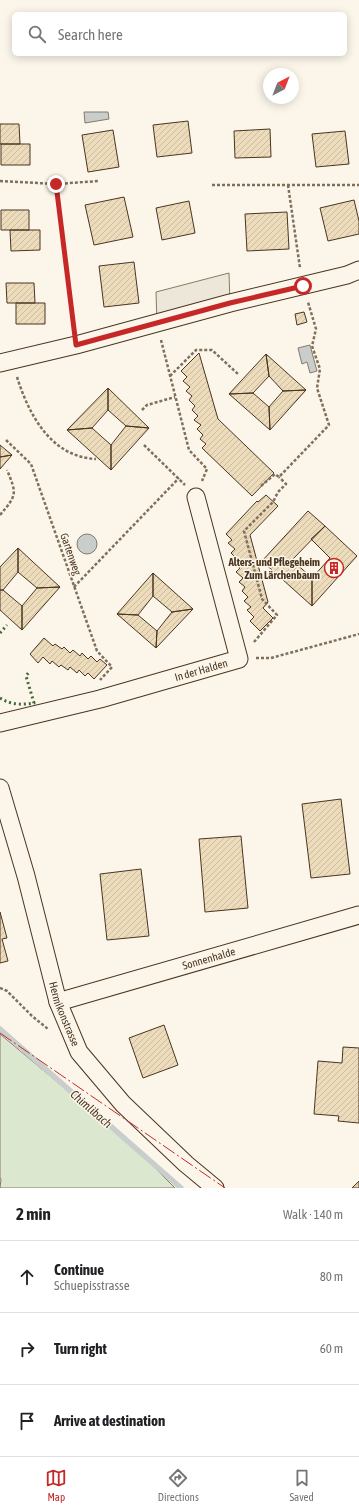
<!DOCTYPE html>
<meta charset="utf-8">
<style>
body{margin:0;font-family:"Asap Condensed",sans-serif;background:#f2f2f2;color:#202124}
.compass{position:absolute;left:263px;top:68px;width:36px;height:36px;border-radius:50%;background:#fff;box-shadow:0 2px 10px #0003;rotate:42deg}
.stop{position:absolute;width:12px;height:12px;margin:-9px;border:3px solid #c62828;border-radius:50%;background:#fff}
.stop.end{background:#c62828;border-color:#fff;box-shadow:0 1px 4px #0008}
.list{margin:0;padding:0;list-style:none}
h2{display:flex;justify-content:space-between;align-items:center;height:52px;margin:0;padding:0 16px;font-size:17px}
h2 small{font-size:13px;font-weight:400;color:#757577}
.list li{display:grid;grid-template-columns:26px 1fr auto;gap:12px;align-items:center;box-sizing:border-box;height:72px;padding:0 16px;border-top:1px solid #e0e0e0}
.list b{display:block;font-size:15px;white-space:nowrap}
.list p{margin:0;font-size:13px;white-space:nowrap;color:#757577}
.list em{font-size:13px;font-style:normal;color:#757577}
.icon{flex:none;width:22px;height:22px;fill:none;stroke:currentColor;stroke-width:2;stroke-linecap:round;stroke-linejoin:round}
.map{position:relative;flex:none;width:359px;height:1188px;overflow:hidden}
.search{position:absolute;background:#fff;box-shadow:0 2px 10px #0003;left:12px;right:12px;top:12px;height:44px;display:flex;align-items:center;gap:10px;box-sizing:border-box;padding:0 14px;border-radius:6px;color:#757577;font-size:15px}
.sheet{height:268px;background:#fff}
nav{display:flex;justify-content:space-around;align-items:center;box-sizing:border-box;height:56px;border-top:1px solid #e0e0e0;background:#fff;font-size:11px;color:#757577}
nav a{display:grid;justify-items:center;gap:2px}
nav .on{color:#c62828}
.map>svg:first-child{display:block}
.grass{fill:#dce7d0;stroke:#887966}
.parking{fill:#ede7d9;stroke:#887966}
.water{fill:#c9cecd;stroke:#887966}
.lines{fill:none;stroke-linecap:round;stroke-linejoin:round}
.stream{stroke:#c9cecd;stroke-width:5.5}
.building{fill:url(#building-hatch);stroke:#4a3520}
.street-casing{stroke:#4a3520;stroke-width:19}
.path{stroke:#7f6f5c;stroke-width:2.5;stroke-dasharray:3 2;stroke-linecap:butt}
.street{stroke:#fbf6e9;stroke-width:17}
.hedge{stroke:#436837;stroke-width:3;stroke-dasharray:2 3;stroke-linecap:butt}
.power{stroke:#c62828;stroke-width:1;stroke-dasharray:14 3 2 3;stroke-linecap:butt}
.route{stroke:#c62828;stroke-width:5}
.labels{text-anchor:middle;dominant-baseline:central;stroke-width:3;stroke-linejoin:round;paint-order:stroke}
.street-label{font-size:11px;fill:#4a3520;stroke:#fbf6e9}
.poi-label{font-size:11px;font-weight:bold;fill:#4a3520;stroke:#fbf6e9;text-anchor:end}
.water-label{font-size:12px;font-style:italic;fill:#4a3520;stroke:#fbf6e9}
</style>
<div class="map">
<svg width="359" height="1188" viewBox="0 0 359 1188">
<defs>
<pattern id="building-hatch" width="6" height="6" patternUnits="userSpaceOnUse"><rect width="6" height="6" fill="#ecdcbc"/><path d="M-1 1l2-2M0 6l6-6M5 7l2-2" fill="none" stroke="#ccbda1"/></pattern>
</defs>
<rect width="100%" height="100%" fill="#fbf6e9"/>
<!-- grass -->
<path class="grass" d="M0,1034L129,1142L175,1188H0L1,1179L0,1178Z"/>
<!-- parking -->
<path class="parking" d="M229,273L230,303L157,324L156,292Z"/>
<!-- water -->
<path class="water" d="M84,112H108L109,119L85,123Z
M310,345L317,371L310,373L307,362L302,364L298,348Z
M77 544a10 10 0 1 1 20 0a10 10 0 1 1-20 0Z"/>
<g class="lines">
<!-- stream -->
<path class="stream" d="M0,1029L181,1188"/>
</g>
<!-- building -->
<path class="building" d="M188,121L192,153L157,157L153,125Z
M0,124H19L20,144H0Z
M270,129L271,157L235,158L234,131Z
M113,130L119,167L88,172L82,135Z
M345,131L349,164L316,167L312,134Z
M1,144H30V165H1Z
M124,197L133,237L94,245L85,205Z
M354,200L359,221V234L328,241L320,208Z
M189,201L195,233L162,240L156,208Z
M1,210H29V230H1Z
M287,212L289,249L247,251L245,214Z
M10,230H40V250L11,251Z
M134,262L139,303L104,307L99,266Z
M6,283H34L35,303H7Z
M16,303H45V324H16Z
M304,312L307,322L297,325L295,314Z
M199,353L218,419L274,473L252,496L202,448L206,444L200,439L203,435L197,429L201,425L194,420L198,416L192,410L195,406L189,400L192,396L186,391L190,387L183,381L187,377L181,371Z
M266,354L269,376L253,393L229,394Z
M266,354L306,390L283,391L269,376Z
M108,388V410L92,428L67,430Z
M108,388L149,428L126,426L108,410Z
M306,390L270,430L269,407L283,391Z
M253,393L269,407L270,430L229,394Z
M126,426L149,428L111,470V445Z
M92,428L111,445V470L67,430Z
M0,445L12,455L0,457Z
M12,455L0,469V457Z
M266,495L278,506L250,535L268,602L263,608L273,618L260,631L250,621L254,617L247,610L251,607L244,601L248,597L242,591L245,587L239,582L243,578L236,572L240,568L234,563L237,559L231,553L235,549L228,543L232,540L226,534L257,501L258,502Z
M308,511L325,526L292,560L262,561Z
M325,526L357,556L312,606V578L330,558L311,539Z
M18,548V572L3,590H0V567Z
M18,548L60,587L37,588L18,572Z
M292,560L312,578V606L262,561Z
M153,573L193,609L172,612L153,596Z
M153,573V596L138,615L117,614Z
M60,587L22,630V606L37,588Z
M0,590H3L22,606V630L0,610Z
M193,609L156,648L157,631L172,612Z
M117,614L138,615L157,631L156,648Z
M44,638L53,646L55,644L62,649L64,647L70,653L73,650L80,656L82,653L88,659L91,656L97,662L100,659L107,665L94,679L88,673L85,676L79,670L77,673L70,667L68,670L61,665L59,667L52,661L50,664L43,657L38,663L30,654Z
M341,799L350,874L311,878L302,804Z
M241,836L248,908L205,912L199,839Z
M141,869L149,936L107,940L100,874Z
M0,912L7,938L2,939L8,961L0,963Z
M164,1025L178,1065L143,1078L129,1038Z
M343,1047L359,1048V1123L338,1121L339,1116L314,1114L318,1061L342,1063Z
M359,1181V1188H352Z"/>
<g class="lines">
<!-- street casing -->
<g class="street-casing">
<g id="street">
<path d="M0,363L76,345L230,303L347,275L359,270"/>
<path id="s1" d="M0,723L100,699L239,659L196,497"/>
<path id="s2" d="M0,788L26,876L58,1002L79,1052L123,1104L186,1164L215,1188"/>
<path id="s3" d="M58,1002L359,915"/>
</g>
</g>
<!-- path -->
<path class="path" d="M0,181L56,184L99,181
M56,184L74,327
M212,185H359
M288,185L300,268
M161,340L189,450L207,469L202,481
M170,376L196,350H212L239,375
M17,377C29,415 51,457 96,459
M142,410L147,405L175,397
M6,440L31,464L97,651L112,667L100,680
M144,445L185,485
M261,486L275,474L279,477L329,425L317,388L320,369L312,346L316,329L308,302
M0,515C17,495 17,494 7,470
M74,587L179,478
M254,642L277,615L262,599L244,531L273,502L278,492L286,484L279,477
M256,658H271L359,634
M0,988L7,991L32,1016L48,1029"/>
<!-- street -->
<use href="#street" class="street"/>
<!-- hedge -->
<path class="hedge" d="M0,633L7,625
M0,698C11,705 22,705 34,703L26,676L29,672"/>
<!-- power -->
<path class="power" d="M0,1033L225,1188"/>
</g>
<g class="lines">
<!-- route -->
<path class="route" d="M56,184L76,345L230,303L303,286"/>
</g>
<!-- icons -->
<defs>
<g id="building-ring" transform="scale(1)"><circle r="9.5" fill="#fbf6e9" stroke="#c62828" stroke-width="1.5"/><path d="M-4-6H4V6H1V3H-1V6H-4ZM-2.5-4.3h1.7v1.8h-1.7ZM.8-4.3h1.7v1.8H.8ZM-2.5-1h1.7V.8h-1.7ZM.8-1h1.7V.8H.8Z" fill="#c62828"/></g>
</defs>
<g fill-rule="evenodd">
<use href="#building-ring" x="334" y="568"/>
</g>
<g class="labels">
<!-- street labels -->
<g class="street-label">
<text transform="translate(71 554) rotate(71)">Gartenweg</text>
<text stroke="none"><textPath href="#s1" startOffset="208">In der Halden</textPath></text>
<text stroke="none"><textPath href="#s3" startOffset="157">Sonnenhalde</textPath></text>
<text stroke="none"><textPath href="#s2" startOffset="235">Hermikonstrasse</textPath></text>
</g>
<!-- poi labels -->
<g class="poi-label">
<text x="320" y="562">Alters- und Pflegeheim<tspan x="320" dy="13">Zum Lärchenbaum</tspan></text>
</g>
<!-- water labels -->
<g class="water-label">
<text transform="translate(91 1109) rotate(41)">Chimlibach</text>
</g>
</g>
</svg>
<svg class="compass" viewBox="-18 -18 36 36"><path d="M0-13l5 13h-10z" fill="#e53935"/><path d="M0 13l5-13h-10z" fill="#757577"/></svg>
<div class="stop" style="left:303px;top:286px"></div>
<div class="stop end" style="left:56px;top:184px"></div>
<div class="search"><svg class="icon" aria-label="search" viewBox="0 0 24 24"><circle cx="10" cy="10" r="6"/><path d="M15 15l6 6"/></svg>Search here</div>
</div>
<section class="sheet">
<h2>2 min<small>Walk · 140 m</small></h2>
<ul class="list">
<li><svg class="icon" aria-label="ahead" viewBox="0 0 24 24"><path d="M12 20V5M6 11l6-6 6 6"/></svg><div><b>Continue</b><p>Schuepisstrasse</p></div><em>80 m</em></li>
<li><svg class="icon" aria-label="right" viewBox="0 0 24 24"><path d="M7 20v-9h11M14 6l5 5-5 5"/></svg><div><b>Turn right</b></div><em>60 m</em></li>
<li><svg class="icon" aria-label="arrive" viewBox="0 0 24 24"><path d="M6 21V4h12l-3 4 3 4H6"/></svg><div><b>Arrive at destination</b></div></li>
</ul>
</section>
<nav>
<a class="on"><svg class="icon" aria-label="map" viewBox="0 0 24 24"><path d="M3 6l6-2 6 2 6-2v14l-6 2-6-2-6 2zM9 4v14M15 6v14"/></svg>Map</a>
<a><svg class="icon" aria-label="directions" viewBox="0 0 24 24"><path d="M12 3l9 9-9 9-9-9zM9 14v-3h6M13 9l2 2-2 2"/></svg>Directions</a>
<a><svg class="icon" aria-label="saved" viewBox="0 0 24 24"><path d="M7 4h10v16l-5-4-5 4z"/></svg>Saved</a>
</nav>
